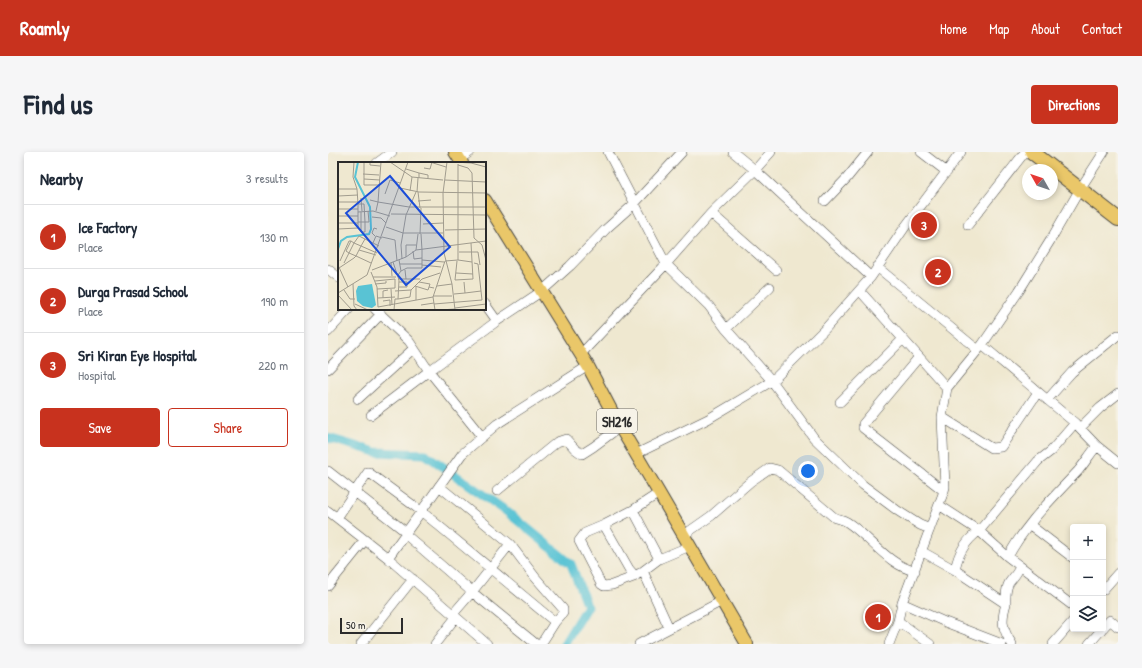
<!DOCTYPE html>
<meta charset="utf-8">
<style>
body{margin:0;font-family:"Patrick Hand",sans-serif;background:#f6f6f7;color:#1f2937}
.controls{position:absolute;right:12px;bottom:12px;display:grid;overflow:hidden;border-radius:4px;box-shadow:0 2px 6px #0003}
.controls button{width:36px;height:36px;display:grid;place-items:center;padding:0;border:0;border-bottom:1px solid #e0e1e3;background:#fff;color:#1f2937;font:20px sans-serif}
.compass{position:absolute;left:694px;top:12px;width:36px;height:36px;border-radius:50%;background:#fff;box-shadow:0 2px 6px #0003;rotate:310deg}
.scale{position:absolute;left:12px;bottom:10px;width:63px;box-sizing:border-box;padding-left:4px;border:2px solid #2b2b2b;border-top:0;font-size:11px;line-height:14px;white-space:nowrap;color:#2b2b2b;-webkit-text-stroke:3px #f7f3e8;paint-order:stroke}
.you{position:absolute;left:480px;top:319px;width:14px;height:14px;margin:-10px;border:3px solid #fff;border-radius:50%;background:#1a73e8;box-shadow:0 0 0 6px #1a73e833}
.badge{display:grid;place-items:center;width:26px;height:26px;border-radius:50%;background:#c8321e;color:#fff;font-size:13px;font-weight:700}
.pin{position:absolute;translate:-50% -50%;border:2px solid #fff;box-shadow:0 1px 4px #0006}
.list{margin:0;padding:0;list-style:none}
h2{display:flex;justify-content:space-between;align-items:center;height:52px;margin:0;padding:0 16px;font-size:17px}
h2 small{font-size:13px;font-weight:400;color:#747a83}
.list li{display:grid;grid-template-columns:26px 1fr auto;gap:12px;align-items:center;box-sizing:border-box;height:64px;padding:0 16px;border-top:1px solid #e0e1e3}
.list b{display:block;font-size:15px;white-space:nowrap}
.list p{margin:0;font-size:13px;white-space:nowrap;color:#747a83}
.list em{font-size:13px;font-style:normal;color:#747a83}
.actions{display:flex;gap:8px;padding:12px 16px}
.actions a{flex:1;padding:9px 0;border:1px solid #c8321e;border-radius:4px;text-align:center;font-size:14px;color:#c8321e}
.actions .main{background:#c8321e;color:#fff}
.icon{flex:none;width:22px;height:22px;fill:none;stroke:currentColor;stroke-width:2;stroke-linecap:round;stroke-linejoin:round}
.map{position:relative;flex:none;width:790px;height:492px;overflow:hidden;border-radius:4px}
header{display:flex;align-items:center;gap:24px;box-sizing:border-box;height:56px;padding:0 20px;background:#c8321e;color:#fff}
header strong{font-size:19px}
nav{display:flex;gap:22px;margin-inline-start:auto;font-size:14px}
.intro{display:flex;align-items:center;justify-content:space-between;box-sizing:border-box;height:96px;padding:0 24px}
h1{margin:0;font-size:28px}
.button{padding:10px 18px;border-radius:4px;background:#c8321e;color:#fff;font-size:14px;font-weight:700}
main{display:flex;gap:24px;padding:0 24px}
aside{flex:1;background:#fff;border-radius:4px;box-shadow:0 2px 6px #0003}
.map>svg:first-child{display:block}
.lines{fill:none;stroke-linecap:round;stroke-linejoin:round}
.canal{stroke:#59c3d4;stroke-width:9}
.minor-casing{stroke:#484744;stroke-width:10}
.major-casing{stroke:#484744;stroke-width:14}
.highway-casing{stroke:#484744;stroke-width:16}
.minor{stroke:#fff;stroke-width:9}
.major{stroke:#eac769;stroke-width:12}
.highway{stroke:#eac769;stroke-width:14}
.labels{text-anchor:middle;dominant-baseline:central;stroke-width:4;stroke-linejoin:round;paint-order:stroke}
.shield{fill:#f7f3e8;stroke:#686764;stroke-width:1}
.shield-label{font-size:14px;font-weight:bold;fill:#2b2b2b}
.inset-river{fill:none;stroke:#59c3d4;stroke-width:2}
.inset-road{fill:none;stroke:#a19c8e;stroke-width:1}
.view{fill:#1d4ed8;fill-opacity:0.15;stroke:#1d4ed8;stroke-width:2}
.inset-edge{fill:none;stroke:#2b2b2b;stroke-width:2}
</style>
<header>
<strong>Roamly</strong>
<nav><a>Home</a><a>Map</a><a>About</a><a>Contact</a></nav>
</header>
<div class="intro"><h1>Find us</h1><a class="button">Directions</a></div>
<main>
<aside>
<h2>Nearby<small>3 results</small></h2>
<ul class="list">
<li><span class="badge">1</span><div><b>Ice Factory</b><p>Place</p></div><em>130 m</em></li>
<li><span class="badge">2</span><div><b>Durga Prasad School</b><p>Place</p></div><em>190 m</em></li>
<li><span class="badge">3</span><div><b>Sri Kiran Eye Hospital</b><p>Hospital</p></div><em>220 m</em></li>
</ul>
<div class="actions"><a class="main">Save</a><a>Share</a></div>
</aside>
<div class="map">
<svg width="790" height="492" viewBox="0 0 790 492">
<rect width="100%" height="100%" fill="#f7f3e8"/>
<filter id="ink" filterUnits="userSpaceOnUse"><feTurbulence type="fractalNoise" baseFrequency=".025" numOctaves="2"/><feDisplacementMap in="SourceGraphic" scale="8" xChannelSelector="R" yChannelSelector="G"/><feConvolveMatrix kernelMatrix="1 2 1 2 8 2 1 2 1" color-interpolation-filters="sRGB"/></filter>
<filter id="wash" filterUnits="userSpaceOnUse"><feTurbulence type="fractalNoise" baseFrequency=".012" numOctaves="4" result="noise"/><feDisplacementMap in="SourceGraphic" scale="16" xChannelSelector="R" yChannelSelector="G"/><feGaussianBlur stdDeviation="0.9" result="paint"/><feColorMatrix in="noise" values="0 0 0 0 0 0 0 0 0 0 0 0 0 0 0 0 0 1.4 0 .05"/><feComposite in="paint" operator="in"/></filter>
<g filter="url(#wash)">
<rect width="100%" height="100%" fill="#efe8d0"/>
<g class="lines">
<!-- canal -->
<path class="canal" d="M0,286L48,300L97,302L178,359L243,412L259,454L236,492"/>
</g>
</g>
<g filter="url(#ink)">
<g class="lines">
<!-- minor casing -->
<g class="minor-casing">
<path id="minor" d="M280,0L338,112L381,154L398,177L444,229L486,286L535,333L570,359L592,373L602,377
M405,0L427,18L543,125
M593,0L619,20
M132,7L142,0
M49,11L64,0
M497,49L519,26L540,0
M383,61L448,118
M640,73L697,0
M549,115L650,198
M0,117L11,126
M532,139L619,236
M157,152L169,169
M47,157L81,189L101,219L169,169L214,139L242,114L278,77L306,52L354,0
M398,177L442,135
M0,180L21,157
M252,203L338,112L383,61L427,18L443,0
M591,205L535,272V276L616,339
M0,217L53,162
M30,247L85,197
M719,248L744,220L790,183
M512,250L575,187
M43,263L101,219L154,285
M614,265L663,296L673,295L710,240
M752,276L772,256L790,242
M769,294L790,311
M308,302L380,267L444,229L497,177L543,125L577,75L633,0
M0,319L78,380
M111,334L182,392L144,440L208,492
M169,339L229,290L238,287L247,297L254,302L265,295L292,275
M611,353L651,379L680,405
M305,358L276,373L301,417L307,424L312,421
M0,359L9,366
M276,373L257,381L251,389L273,432L276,434L284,433L308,424
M702,373L745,406
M77,382L144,440L125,462
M356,383L383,364L422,330L442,316L450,318L507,366C511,367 516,368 519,370C541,384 561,414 587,419
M182,392L207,425L235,457V461L227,470
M593,399L627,418L678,452C673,468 674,477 684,492
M60,406L9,366L40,320L93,359L227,470L213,492
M331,407L305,358L331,341
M692,414L745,454
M627,418C630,401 637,389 651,379L710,309L723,299L747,271L654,193
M0,434L37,388
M775,438L790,421
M574,451L617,470L674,492
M678,452C678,445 677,438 681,431C685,425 690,421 692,414L680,405C697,372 725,346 750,319C757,311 762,302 769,294L747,271
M570,469L602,492
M341,476L315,419L331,407L362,394
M775,476L782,468L790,475
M33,492L85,427
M107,492L128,465
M159,492L60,406L134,302L169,272L260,214
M311,492L394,449
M561,492L570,469L574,451L616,339L617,335L614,265L619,236L654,193L691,139L722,89L752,37L776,0
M725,492L745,469
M761,492L774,477"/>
</g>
<!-- major casing -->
<g class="major-casing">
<path id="major" d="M127,0L134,11
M157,48L260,214L292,275L331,341L419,492"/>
</g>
<!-- highway casing -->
<g class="highway-casing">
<path id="highway" d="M704,0L790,67"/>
</g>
<!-- minor -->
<use href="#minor" class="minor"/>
<!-- major -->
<use href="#major" class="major"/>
<!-- highway -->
<use href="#highway" class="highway"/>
</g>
</g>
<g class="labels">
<!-- shield labels -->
<rect class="shield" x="269" y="257" width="40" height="24" rx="3"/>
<g class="shield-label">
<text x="289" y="269">SH216</text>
</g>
</g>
<!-- overview -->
<g transform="translate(10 10)">
<rect width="148" height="148" fill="#efe8d0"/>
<path d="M34,122L38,143L34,146L25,144L19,139L18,129L20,124Z" fill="#59c3d4"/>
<path class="inset-river" d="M0,87L3,79L9,75L31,72L33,67L32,45L17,15L20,0"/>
<path class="inset-road" d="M16,0L15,15L19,27L20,42M26,0V23H42M32,0V3L42,4M43,0L40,40L71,45H148M52,0L74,15L105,18M92,0L108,5M109,0L105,31L106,91L114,122L117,148M116,0L133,1L148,5M120,3L130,6L134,11L136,76L144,83L148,98M86,6L92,7L94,0M68,7L81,11V16M81,11L90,13V16M25,12L41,13M26,17L42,18M107,18L148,20M62,26L81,30L148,31M0,27H19M72,29L74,15M79,30L80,16M80,30L82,46M47,32L52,18L62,21M0,34L20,33M23,36L24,49M32,38L40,40L38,49M80,39L93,38M0,40H20M0,47H20M20,50V42H26L27,60H23V70H27V60H31L30,49M53,52L148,53M0,54H20M34,55L43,56L48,61M20,60H23V50M0,61H20M85,62L105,61M48,65L65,71H105M0,67L20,66V50L35,49L52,54M107,68L148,67M82,72L83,46M83,72L84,88M37,74L34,71L36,66L39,67M44,75L57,78L59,99M35,81L38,74L44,76M21,88L38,93M78,88L80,72M75,89L76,97L84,96M121,90H140L142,103M68,95V83H78M64,97L63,83L68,53L78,30M84,98L106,100M120,98L134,100M2,99L11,79H13M55,100L61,118L60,137H57L56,148M6,101L11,91L8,89L13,79L16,81L21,74L27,77M33,101L18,94L23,84L39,91M53,101L54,114M62,102H84V88M0,103L10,125M84,103L103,105M1,106L16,96L18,94L11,91L16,81L23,84L27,77L41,84M34,108L68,95L78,88L148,79M63,109L69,106H84V102M33,110L39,125L40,145L95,135L107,99L120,98V2M118,111L135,112M29,113L70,0M60,113L63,109L61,98M35,115H58M60,117H68L67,108M68,117H82M117,118L135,117L133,81M117,118L119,99M37,119L57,117V126L39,127M61,120H69V125H61M81,120L92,122L91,125L96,126M15,122L16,144L19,148M37,122L48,121V119M77,124L90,128L91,125M99,124L114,122M53,127L54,143M6,128L12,137H17M73,128L84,117L102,111M57,129L73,128L72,135L60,137M0,131L29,113M127,131L143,129M116,132L127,131L126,120M0,133L14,148M95,134H114M95,135L97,148M40,136L57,135M45,136V129L50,128M78,138V125M45,139L52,138V144M17,142L30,148M96,142L144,138L140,102L136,101M83,143L96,141M117,146L148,142M102,148L117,147"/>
<path class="view" d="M52,14L112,85L68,123L8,51Z"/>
<rect width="148" height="148" class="inset-edge"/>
</g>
</svg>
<div class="controls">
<button>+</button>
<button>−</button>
<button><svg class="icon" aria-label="layers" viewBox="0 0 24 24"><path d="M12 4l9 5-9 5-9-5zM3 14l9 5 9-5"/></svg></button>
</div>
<svg class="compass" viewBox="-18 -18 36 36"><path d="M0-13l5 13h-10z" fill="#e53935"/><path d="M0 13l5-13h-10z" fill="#747a83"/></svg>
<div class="scale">50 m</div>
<div class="you"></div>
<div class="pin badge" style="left:550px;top:465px">1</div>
<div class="pin badge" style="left:610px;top:120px">2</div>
<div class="pin badge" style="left:596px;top:73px">3</div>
</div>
</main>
